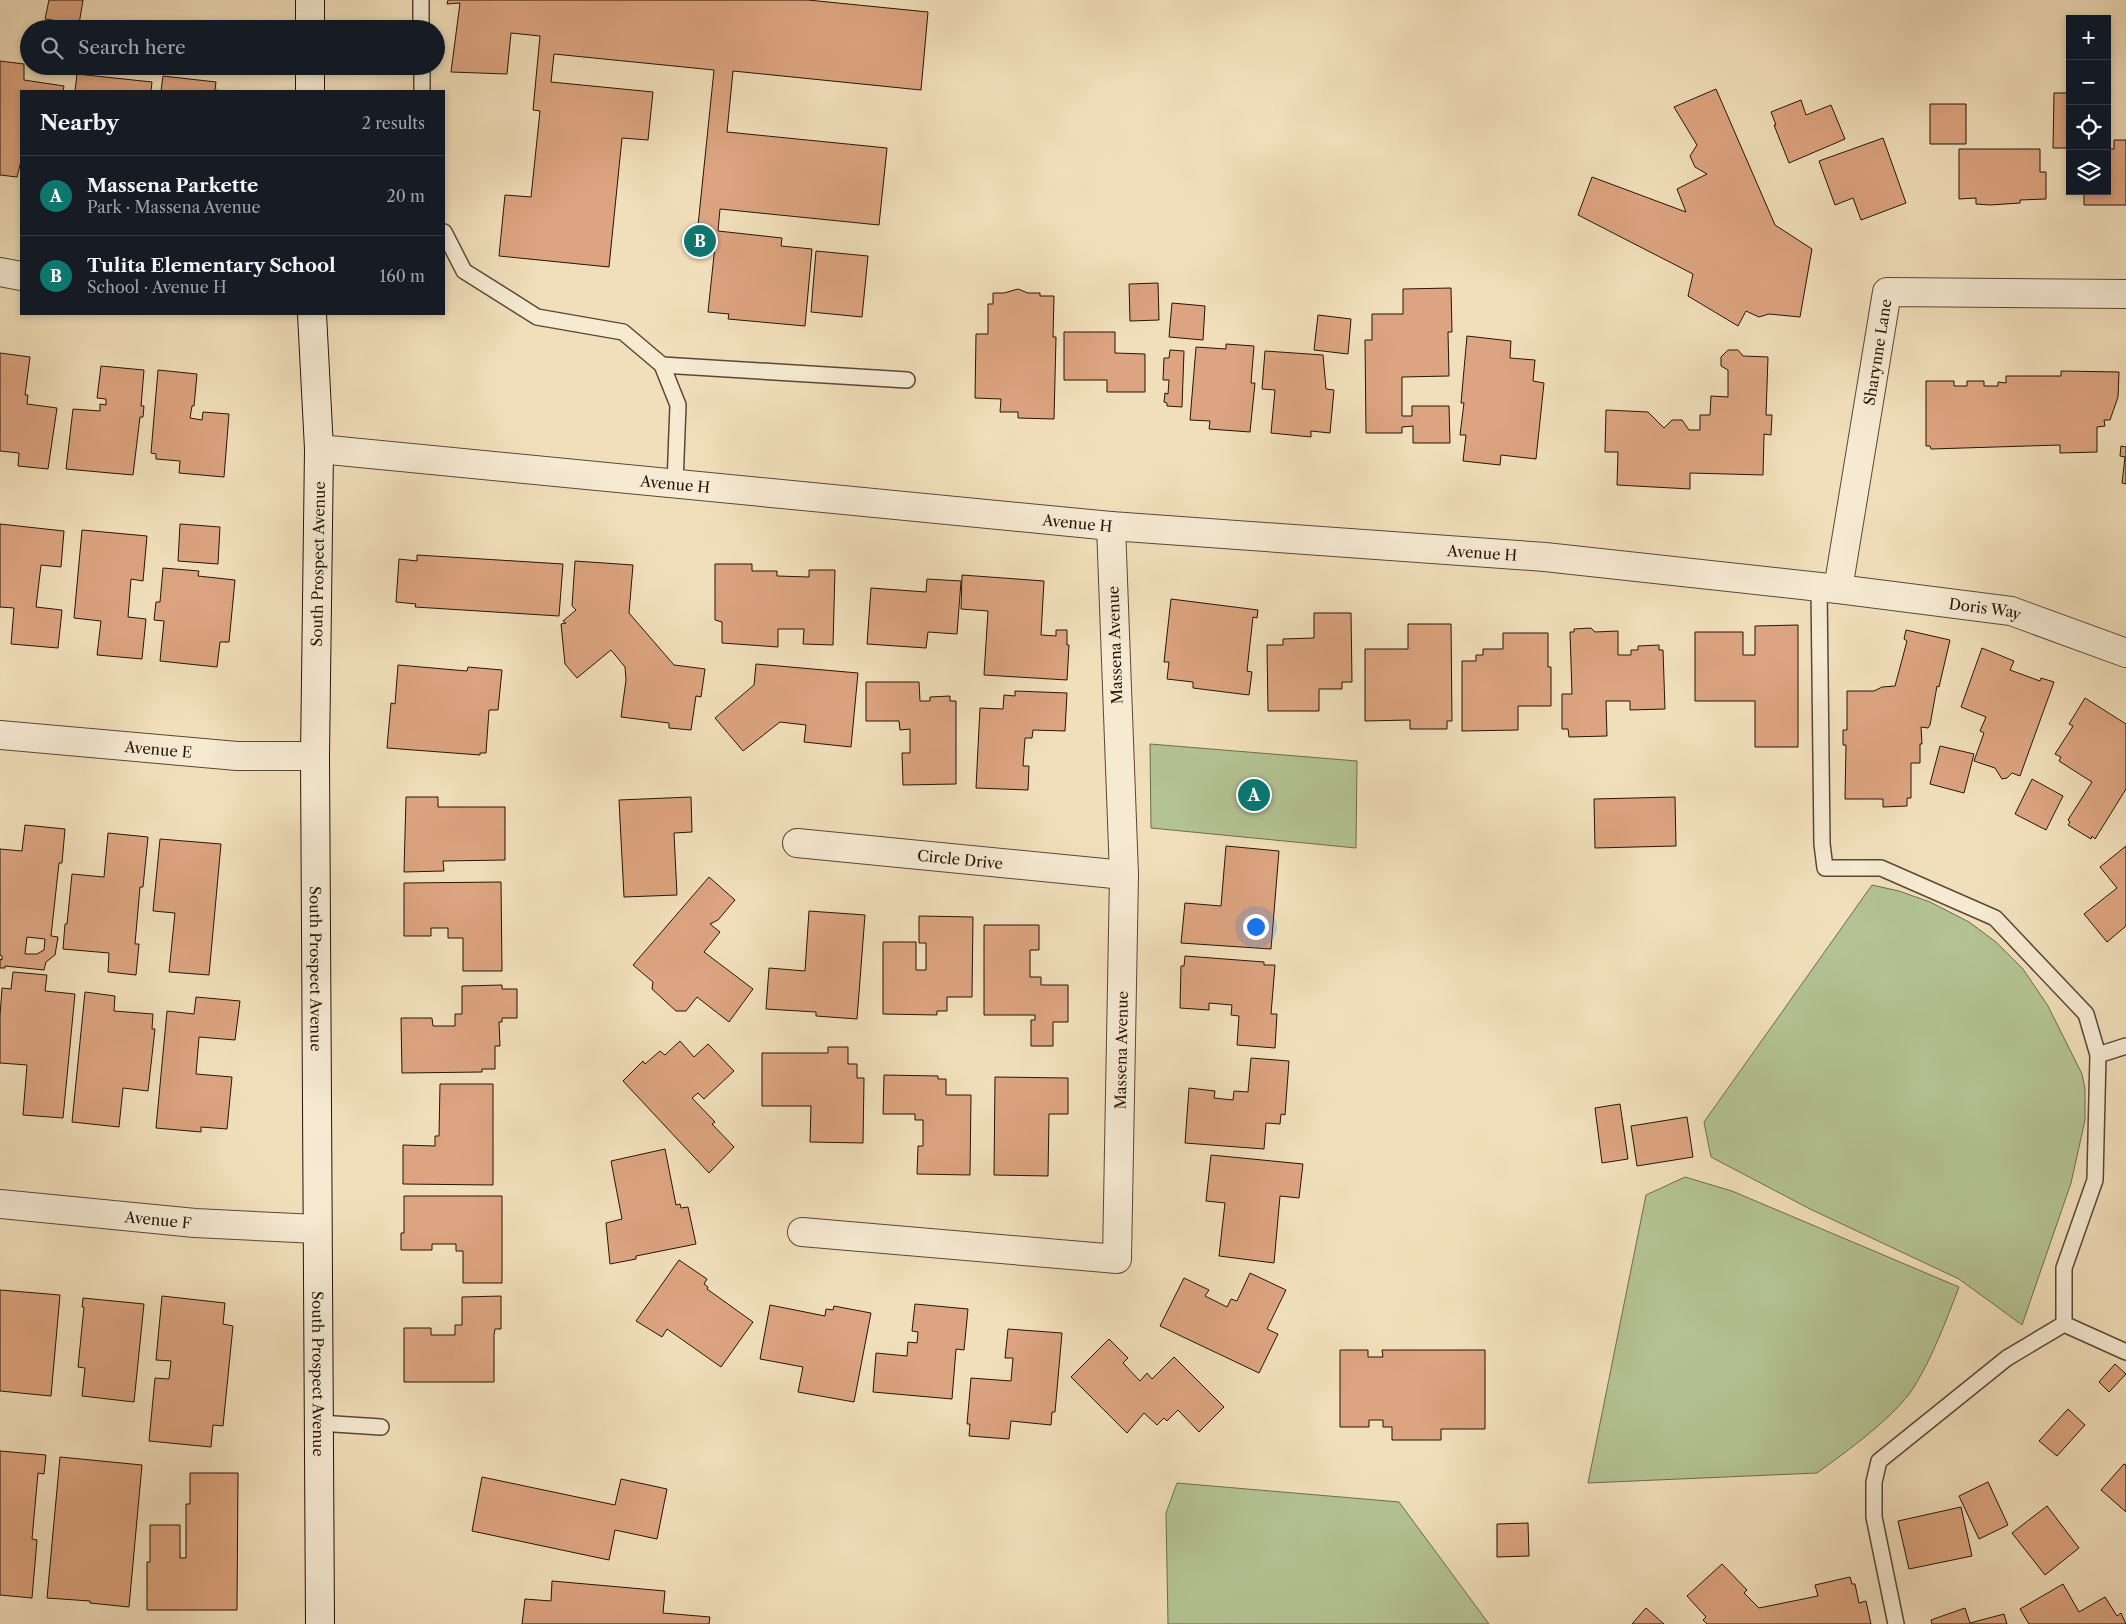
<!DOCTYPE html>
<meta charset="utf-8">
<style>
body{margin:0;font-family:"Libre Caslon Text",serif;background:#242831;color:#f1f3f6}
.controls{position:absolute;right:15px;top:15px;display:grid;overflow:hidden;border-radius:0px;box-shadow:0 2px 8px #0003}
.controls button{width:45px;height:45px;display:grid;place-items:center;padding:0;border:0;border-bottom:1px solid #363941;background:#171b24;color:#f1f3f6;font:25px sans-serif}
.you{position:absolute;left:1255px;top:926px;width:18px;height:18px;margin:-12px;border:4px solid #fff;border-radius:50%;background:#1a73e8;box-shadow:0 0 0 8px #1a73e833}
.badge{display:grid;place-items:center;width:32px;height:32px;border-radius:50%;background:#0f766e;color:#fff;font-size:16px;font-weight:700}
.pin{position:absolute;translate:-50% -50%;border:2px solid #fff;box-shadow:0 1px 5px #0006}
.list{margin:0;padding:0;list-style:none}
h2{display:flex;justify-content:space-between;align-items:center;height:65px;margin:0;padding:0 20px;font-size:21px}
h2 small{font-size:16px;font-weight:400;color:#9ea1a6}
.list li{display:grid;grid-template-columns:32px 1fr auto;gap:15px;align-items:center;box-sizing:border-box;height:80px;padding:0 20px;border-top:1px solid #363941}
.list b{display:block;font-size:19px;white-space:nowrap}
.list p{margin:0;font-size:16px;white-space:nowrap;color:#9ea1a6}
.list em{font-size:16px;font-style:normal;color:#9ea1a6}
.icon{flex:none;width:28px;height:28px;fill:none;stroke:currentColor;stroke-width:2;stroke-linecap:round;stroke-linejoin:round}
.map{position:relative;flex:none;width:2126px;height:1624px;overflow:hidden}
.search{position:absolute;background:#171b24;box-shadow:0 2px 8px #0003;left:20px;top:20px;width:425px;height:55px;display:flex;align-items:center;gap:12px;box-sizing:border-box;padding:0 18px;border-radius:28px;color:#9ea1a6;font-size:19px}
.panel{position:absolute;background:#171b24;box-shadow:0 2px 8px #0003;left:20px;top:90px;width:425px;height:225px;border-radius:0px}
.map>svg:first-child{display:block}
.green{fill:#b4c394;stroke:#6d6c4e}
.building{fill:#dca480;stroke:#261507;fill-rule:evenodd}
.lines{fill:none;stroke-linecap:round;stroke-linejoin:round}
.lane-casing{stroke:#594834;stroke-width:18}
.street-casing{stroke:#594834;stroke-width:30}
.secondary-casing{stroke:#261507;stroke-width:30}
.lane{stroke:#f6ead3;stroke-width:15}
.street{stroke:#f6ead3;stroke-width:28}
.secondary{stroke:#f6ead3;stroke-width:28}
.labels{text-anchor:middle;dominant-baseline:central;stroke-width:4;stroke-linejoin:round;paint-order:stroke}
.street-label{font-size:15px;fill:#261507;stroke:#f6ead3}
</style>
<div class="map">
<svg width="2126" height="1624" viewBox="0 0 2126 1624">
<rect width="100%" height="100%" fill="#f1dfbb"/>
<filter id="stains"><feTurbulence type="fractalNoise" baseFrequency=".004" numOctaves="4"/><feColorMatrix values="0 0 0 0 .2 0 0 0 0 .09 0 0 0 0 .02 0 0 0 .5 -.17"/></filter>
<radialGradient id="worn" r=".72"><stop offset=".6" stop-color="#630" stop-opacity="0"/><stop offset="1" stop-color="#630" stop-opacity=".3"/></radialGradient>
<!-- green -->
<path class="green" d="M1150,744L1357,761L1356,848L1151,828Z
M1872,885L1899,891L1930,902L1969,922L1996,942L2023,969L2048,1006L2082,1074L2085,1089V1120L2071,1183L2022,1325L1959,1279L1810,1209L1711,1157L1704,1122Z
M1685,1177L1732,1191L1959,1287C1946,1321 1933,1356 1914,1387C1895,1417 1846,1452 1817,1473L1588,1483L1646,1195Z
M1177,1483L1399,1502L1489,1624H1168L1166,1513Z"/>
<!-- building -->
<path class="building" d="M49,0H83L79,24L45,19Z
M448,0H808L928,12L921,90L733,71L727,132L887,148L879,225L720,209L718,231L782,238L781,246L812,249L805,326L728,319L729,314L708,312L715,246L696,245L714,70L554,54L551,82L653,92L648,140L622,138L609,267L499,256L505,195L531,197L540,111L533,110L540,36L511,33L507,74L451,72L460,3L447,4Z
M0,61L24,64V80L64,86L63,91H21V161L17,177L0,175Z
M77,74L152,82L151,91H75Z
M163,76L216,82L215,90L223,91H161Z
M1716,89L1775,225L1812,249L1800,317L1769,314L1759,317L1746,311L1738,326L1688,296L1693,274L1578,215L1592,177L1686,212L1677,189L1707,174L1695,167L1690,156L1697,145L1674,107Z
M2054,93H2070V148H2053Z
M1801,100L1806,115L1831,105L1845,139L1789,163L1774,125H1776L1771,112Z
M1930,104H1966V144H1930Z
M1883,138L1906,203L1861,220L1853,198L1835,205L1819,161Z
M2114,140H2126V205H2084V191H2107V149H2114Z
M1959,149H2040V172H2046V199L2020,200V203L1990,205L1976,204V198L1959,199Z
M816,251L868,256L862,317L811,312Z
M1158,283L1159,320L1130,321L1129,284Z
M1451,288L1452,332H1448L1449,376L1402,377V416H1412V406H1449L1450,443H1413V426L1402,427V433H1366L1365,340H1372V314H1403V289Z
M1018,289L1028,293H1040V296H1054L1053,337H1056L1054,419L1018,418V412H1000L1001,399L975,398L976,334H988V304H993V293H1004Z
M1172,303L1205,306L1203,340L1169,337Z
M1318,315L1351,319L1348,354L1314,350Z
M1064,332H1115V353L1145,354V392H1107V380H1064Z
M1467,336L1511,341L1510,358L1535,360L1533,381L1544,383L1536,459L1501,455L1500,465L1463,461L1466,435H1460L1464,403H1461Z
M1226,344L1254,346L1251,383H1255L1250,432L1209,429L1210,421L1190,420L1196,347L1226,349Z
M1170,350L1184,351L1182,407L1167,406V403L1164,402L1165,393L1168,394L1169,380H1163L1164,358H1169Z
M1728,350H1738L1743,356L1768,357L1766,415H1772L1771,435L1764,434L1763,475L1690,473V489L1617,485L1618,452H1605L1606,410L1648,412L1664,428L1672,420H1682L1689,430H1700V415H1710L1711,396L1728,397V370L1721,366V357Z
M1265,351L1323,355L1326,389L1334,390L1330,433L1311,431V437L1271,433L1275,390L1262,389Z
M0,353L30,357L25,395H28L27,404L57,408L48,469L18,466L19,453L0,451Z
M101,366L144,370L141,406H144L143,417H140L133,475L66,469L73,409L100,411V404L106,405V399L97,398Z
M158,370L197,374L194,406H192L190,418L202,420L203,412L229,414L224,477L179,473L180,461L156,459V454L151,453Z
M2061,371L2119,372L2118,397L2110,420H2104L2105,426L2097,427V452L2060,453V445L1931,449L1930,446H1926V381H1954V386H1967V381H1984V386H1998V382L2006,383V376H2061Z
M2121,446L2126,447V484L2122,483L2125,457L2120,456Z
M0,524L64,531L61,567L41,565L36,607L62,610L58,648L11,644L14,608L0,607Z
M180,524L220,527L218,564L178,561Z
M82,530L147,536L143,581L131,579L128,617L146,619L142,659L97,655L101,621L74,618Z
M417,555L563,564L559,616L415,607L416,604L396,602L399,559L417,561Z
M575,561L633,565L629,613L674,665L705,669L701,697L696,696L691,730L669,728V723L621,717L626,680L625,667L611,650L577,678L565,664L561,624L566,623L563,621L576,610L572,606Z
M715,564H752V571H777V576L809,577V570H835L833,645L803,644L804,629H778V647L722,643V622L715,620Z
M163,568L199,571L198,576L235,580L229,642H220L217,667L160,661L164,621L154,620L156,602H160Z
M962,575L1044,581L1041,635L1056,636V630H1067V645H1069L1067,680L984,675L988,611L961,609Z
M927,579L961,581L957,634L928,632L926,648L867,644L871,588L926,592Z
M1171,599L1258,610L1257,618L1253,617L1247,671L1252,672L1249,695L1193,688V682L1167,679L1169,662H1164Z
M1314,613H1351L1352,682H1342V689H1319V711H1268L1267,645H1283V639L1314,638Z
M1408,624H1451L1452,721H1447V729H1410V720L1365,721V649H1408Z
M1798,625V747H1755V701H1695V632H1743V655H1755V626Z
M1591,628L1595,632L1618,631V655H1631V650H1638V646L1659,645V650H1663L1665,709L1630,710V701H1606L1607,736L1569,737L1568,729H1562V694H1572L1570,632H1574V629Z
M1906,630L1950,640L1939,687L1937,686L1930,725L1928,728L1921,727L1922,744H1920V763H1911V798H1907V806L1883,807V799H1845L1846,745H1843V730H1847V691H1874L1882,687L1895,686L1907,641L1904,639Z
M1503,633H1548V667H1551V706H1518V730L1462,731V661H1476V655H1483V649H1503Z
M1982,648L2014,661L2010,670L2040,681L2041,678L2054,682L2020,776L2012,773L2007,778L2002,779L1995,768L1974,761L1984,733L1980,731L1986,717L1961,707Z
M756,664L858,673L851,747L804,742L806,725L780,722L743,751L715,718L754,685Z
M398,665L467,671L468,667L502,670L498,710H489L486,753H480V755L387,748L391,703L395,704Z
M866,682H919L920,701H930V697L950,696V701H956V784L903,785L902,753H910V729L900,730L899,721H866Z
M1015,691L1067,693L1065,731L1033,730L1032,738H1025L1023,766H1029L1028,790L976,788L980,708L1003,709L1004,695L1015,696Z
M2085,698L2126,724V789L2095,839L2092,836L2091,839L2068,825L2070,822L2068,820L2092,782L2059,761L2061,757L2055,754L2073,726L2069,724Z
M1940,746L1974,754L1964,793L1930,784Z
M2032,779L2063,796L2046,830L2015,814Z
M406,797H438V807H505V860L443,861L444,871L404,872Z
M691,797L692,832L674,833L677,895L624,897L619,800Z
M1675,797L1676,846L1595,848L1594,799Z
M25,825L65,829L62,863H59L51,936L58,937L55,955L46,962L44,970L5,966V968H0V959L2,960V956L0,955V849L22,851ZM27,937L45,939L44,950L37,954H25Z
M108,833L148,837L143,887H140L135,944H139L136,975L108,972L109,953L63,949L65,924H67L72,874L104,877Z
M160,839L221,844L209,975L169,972L175,913L153,911Z
M1226,846L1279,851L1271,949L1181,943L1185,903L1221,906Z
M2126,846V926L2107,942L2084,914L2117,888L2100,867Z
M709,877L735,900L718,920L710,924L720,932L704,952L753,989L729,1022L697,997L686,1011H676L652,989L653,982L633,965Z
M501,882L502,971H463V938H448V928H431V936H404V883Z
M809,911L865,915L857,1019L816,1016V1012L766,1009L769,968L805,971Z
M919,916L973,917L972,997H947V1011H937V1015L883,1014V942H916V970H926V943H919Z
M984,925H1039V950H1030V977H1041V985H1068V1022H1053V1046H1031V1020H1035V1015H984Z
M1185,956L1264,962V965H1275L1271,1014H1277L1275,1048L1237,1045L1239,1016L1231,1015L1232,1005L1209,1003V1010L1180,1008L1181,966H1184Z
M13,972L47,975L45,991L75,994L63,1118L23,1115L27,1065L0,1063V1016L2,988L11,989Z
M502,985V989H517V1018H502V1022H499L500,1046H495V1069H482V1072L402,1073L401,1018H432L433,1026H455V1014H462V986Z
M85,992L115,996L114,1011L153,1014L152,1029H155L148,1091L123,1088L119,1127L72,1122Z
M196,997L240,1001L235,1040L199,1037L196,1074L232,1077L227,1129L201,1127V1132L156,1128L167,1011L194,1014Z
M680,1041L694,1057L708,1044L734,1071L704,1099L698,1093L692,1098L715,1122L712,1124L734,1147L709,1173L623,1081L643,1061L645,1064L660,1051L665,1055Z
M828,1047H848V1064H857V1078H864L863,1143L810,1142L811,1106H762V1053H828Z
M1251,1058L1289,1061L1285,1115L1281,1114L1280,1124L1266,1123L1264,1149L1185,1143L1189,1088L1215,1091L1214,1098L1233,1100L1234,1091L1248,1092Z
M884,1075L938,1076V1079H946V1095H971L970,1175L917,1174L918,1146H923V1120H915V1114H883Z
M995,1077L1068,1078V1114H1049L1048,1176L994,1175Z
M440,1084H493V1185L403,1184V1145L435,1146V1136H439Z
M1620,1104L1628,1159L1602,1163L1595,1108Z
M1687,1117L1693,1157L1637,1166L1631,1126Z
M665,1149L676,1205L680,1204L681,1208L688,1207L696,1244L636,1256V1259L610,1264L606,1223L622,1219L611,1161Z
M1211,1155L1303,1164L1299,1198L1280,1196L1274,1263L1219,1256L1225,1203L1206,1201Z
M404,1196H502V1283H463V1251H456V1244H432V1250H401V1233H404Z
M679,1260L707,1279L704,1284L708,1287L707,1289L753,1322L721,1367L667,1329L662,1337L636,1321Z
M1250,1273L1286,1290L1267,1329L1278,1334L1259,1373L1160,1326L1184,1278L1209,1290L1205,1296L1227,1307L1231,1299L1237,1301Z
M0,1290L60,1295L51,1396L0,1391Z
M162,1296L225,1303L223,1324L233,1326L223,1426L213,1425L211,1447L149,1441L155,1378L169,1379L171,1361L156,1360Z
M501,1296V1329H495L494,1335V1382H404V1328H431V1335H455V1325H462V1297Z
M83,1298L144,1304L134,1402L82,1396L85,1368L78,1367L84,1307H82Z
M915,1304L968,1309L964,1350L956,1349L952,1399L873,1392L876,1353L907,1356L908,1342L917,1343L918,1332L912,1331Z
M770,1305L825,1316L826,1309L833,1310L834,1306L871,1313L854,1402L798,1392L803,1367L760,1359Z
M1008,1329L1062,1333L1055,1412H1052L1051,1425L1011,1421L1009,1439L969,1436L970,1424H967L971,1378L1011,1381L1013,1358H1005Z
M1109,1339L1128,1358L1123,1363L1140,1381L1147,1373L1152,1379L1174,1357L1224,1407L1199,1432L1178,1410L1167,1421L1164,1418L1157,1425L1144,1413L1127,1433L1071,1377Z
M1340,1350H1368V1357H1383L1382,1350H1485V1429H1441V1440H1392V1427H1383V1420H1369V1427H1340Z
M2115,1364L2126,1374L2109,1392L2099,1382Z
M2068,1409L2085,1425L2057,1456L2039,1441Z
M0,1451L46,1455L44,1474L38,1473L32,1539L37,1540L32,1598L0,1595Z
M60,1457L142,1465L129,1607L90,1603V1601L47,1598Z
M2124,1464L2126,1465V1512L2101,1490Z
M190,1473H238L237,1610H147V1562H150V1525H180V1558H186V1504H190Z
M482,1477L615,1505L621,1479L667,1489L657,1539L615,1530L609,1560L472,1531Z
M1988,1482L2008,1525L1979,1539L1959,1496Z
M2047,1506L2079,1548L2045,1575L2012,1533Z
M1961,1507L1972,1556L1909,1569L1898,1521Z
M1528,1523L1529,1556L1497,1557V1524Z
M1722,1564L1747,1590L1744,1593L1759,1608L1818,1596L1815,1585L1850,1577L1852,1584H1855L1859,1603L1866,1601L1871,1624H1707L1703,1620L1706,1617L1687,1596Z
M552,1581L665,1591L663,1613L710,1617L709,1624H522L525,1599L551,1601Z
M2063,1584L2079,1612L2105,1597L2117,1616L2121,1613L2126,1624H2029L2020,1609Z
M1646,1608L1664,1624H1632Z
M1965,1608L1970,1623L2004,1614L2007,1624H1932L1931,1620Z"/>
<g class="lines">
<!-- lane casing -->
<g class="lane-casing">
<path id="lane" d="M421,0V29
M422,66V91
M444,232L464,271L537,317L623,332L662,365L678,405L675,484
M662,365L907,380
M1819,587L1822,844L1825,868H1881L1995,918L2086,1014L2098,1055L2095,1180L2064,1268V1324
M2098,1055L2126,1046
M2064,1324L2126,1352
M319,1423L381,1427
M1896,1624L1874,1517V1482L1879,1461L2007,1358L2064,1324"/>
</g>
<!-- street casing -->
<g class="street-casing">
<g id="street">
<path d="M0,272L21,276"/>
<path id="s1" d="M319,449L1111,526L1545,557L1838,589L2011,611L2126,653"/>
<path id="s2" d="M1838,589L1887,292L2126,294"/>
<path id="s3" d="M0,735L237,756H315"/>
<path id="s4" d="M797,843L1124,875"/>
<path id="s5" d="M0,1204L195,1223L317,1229"/>
<path id="s6" d="M802,1232L1117,1259L1124,875L1111,526"/>
</g>
</g>
<!-- secondary casing -->
<g class="secondary-casing">
<g id="secondary">
<path d="M310,0V29"/>
<path d="M310,66V91"/>
<path id="s7" d="M312,314L319,449L315,756L320,1624"/>
</g>
</g>
<!-- lane -->
<use href="#lane" class="lane"/>
<!-- street -->
<use href="#street" class="street"/>
<!-- secondary -->
<use href="#secondary" class="secondary"/>
</g>
<g class="labels">
<!-- street labels -->
<g class="street-label">
<text stroke="none"><textPath href="#s2" startOffset="240">Sharynne Lane</textPath></text>
<text stroke="none"><textPath href="#s1" startOffset="358">Avenue H</textPath></text>
<text stroke="none"><textPath href="#s1" startOffset="762">Avenue H</textPath></text>
<text stroke="none"><textPath href="#s1" startOffset="1168">Avenue H</textPath></text>
<text transform="translate(318 564) rotate(-89)">South Prospect Avenue</text>
<text stroke="none"><textPath href="#s1" startOffset="1674">Doris Way</textPath></text>
<text transform="translate(1115 645) rotate(-92)">Massena Avenue</text>
<text stroke="none"><textPath href="#s3" startOffset="159">Avenue E</textPath></text>
<text stroke="none"><textPath href="#s4" startOffset="164">Circle Drive</textPath></text>
<text stroke="none"><textPath href="#s7" startOffset="655">South Prospect Avenue</textPath></text>
<text stroke="none"><textPath href="#s6" startOffset="525">Massena Avenue</textPath></text>
<text stroke="none"><textPath href="#s5" startOffset="159">Avenue F</textPath></text>
<text stroke="none"><textPath href="#s7" startOffset="1060">South Prospect Avenue</textPath></text>
</g>
</g>
<rect width="100%" height="100%" filter="url(#stains)"/>
<rect width="100%" height="100%" fill="url(#worn)"/>
</svg>
<div class="controls">
<button>+</button>
<button>−</button>
<button><svg class="icon" aria-label="locate" viewBox="0 0 24 24"><circle cx="12" cy="12" r="6"/><path d="M12 2v4M12 18v4M2 12h4M18 12h4"/></svg></button>
<button><svg class="icon" aria-label="layers" viewBox="0 0 24 24"><path d="M12 4l9 5-9 5-9-5zM3 14l9 5 9-5"/></svg></button>
</div>
<div class="you"></div>
<div class="pin badge" style="left:1254px;top:795px">A</div>
<div class="pin badge" style="left:700px;top:241px">B</div>
<div class="search"><svg class="icon" aria-label="search" viewBox="0 0 24 24"><circle cx="10" cy="10" r="6"/><path d="M15 15l6 6"/></svg>Search here</div>
<section class="panel">
<h2>Nearby<small>2 results</small></h2>
<ul class="list">
<li><span class="badge">A</span><div><b>Massena Parkette</b><p>Park · Massena Avenue</p></div><em>20 m</em></li>
<li><span class="badge">B</span><div><b>Tulita Elementary School</b><p>School · Avenue H</p></div><em>160 m</em></li>
</ul>
</section>
</div>
